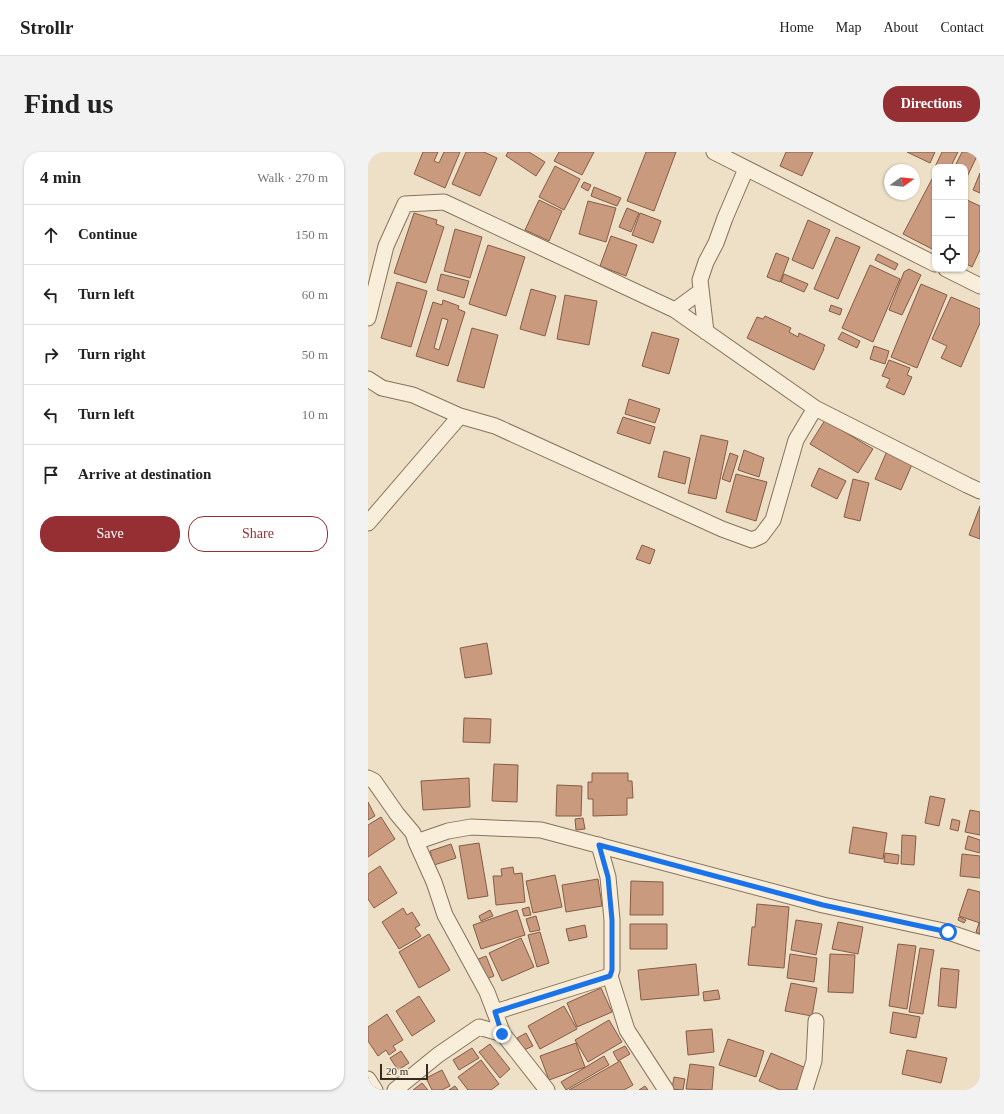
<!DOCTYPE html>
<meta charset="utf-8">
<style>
body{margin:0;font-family:"Times New Roman",serif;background:#f2f2f2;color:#222}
.controls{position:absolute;right:12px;top:12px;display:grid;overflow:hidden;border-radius:8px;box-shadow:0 1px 3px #0004}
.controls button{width:36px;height:36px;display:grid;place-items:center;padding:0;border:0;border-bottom:1px solid #e0e0e0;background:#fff;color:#222;font:20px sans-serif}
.compass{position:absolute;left:516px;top:12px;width:36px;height:36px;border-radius:50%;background:#fff;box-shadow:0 1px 3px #0004;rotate:75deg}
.scale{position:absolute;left:12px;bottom:10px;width:48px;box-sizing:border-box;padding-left:4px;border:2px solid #392b20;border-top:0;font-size:11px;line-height:14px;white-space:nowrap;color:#392b20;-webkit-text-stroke:3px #f5ebd6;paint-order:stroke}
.stop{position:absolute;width:12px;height:12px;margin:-9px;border:3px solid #1a73e8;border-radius:50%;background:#fff}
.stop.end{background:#1a73e8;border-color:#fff;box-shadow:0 1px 4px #0008}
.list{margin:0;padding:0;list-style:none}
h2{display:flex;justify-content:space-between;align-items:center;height:52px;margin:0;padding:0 16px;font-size:17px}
h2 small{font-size:13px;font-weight:400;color:#767676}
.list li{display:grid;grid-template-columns:26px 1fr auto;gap:12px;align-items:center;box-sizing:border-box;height:60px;padding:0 16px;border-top:1px solid #e0e0e0}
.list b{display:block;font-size:15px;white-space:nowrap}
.list em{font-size:13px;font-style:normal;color:#767676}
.actions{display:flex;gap:8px;padding:12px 16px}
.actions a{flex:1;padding:9px 0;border:1px solid #952f34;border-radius:16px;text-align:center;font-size:14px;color:#952f34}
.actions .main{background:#952f34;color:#fff}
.icon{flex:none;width:22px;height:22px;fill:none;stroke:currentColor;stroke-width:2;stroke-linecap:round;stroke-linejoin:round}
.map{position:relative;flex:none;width:612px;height:938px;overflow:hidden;border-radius:16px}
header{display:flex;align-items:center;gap:24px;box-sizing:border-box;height:56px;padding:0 20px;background:#fff;border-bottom:1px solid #e0e0e0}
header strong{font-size:19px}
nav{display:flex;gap:22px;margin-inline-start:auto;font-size:14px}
.intro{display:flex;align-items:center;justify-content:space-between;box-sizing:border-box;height:96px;padding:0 24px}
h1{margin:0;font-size:28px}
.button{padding:10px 18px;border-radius:16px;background:#952f34;color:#fff;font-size:14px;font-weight:700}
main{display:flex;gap:24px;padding:0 24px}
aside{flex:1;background:#fff;border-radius:16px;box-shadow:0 1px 3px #0004}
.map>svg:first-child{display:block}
.building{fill:#ca9a7f;stroke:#865b44;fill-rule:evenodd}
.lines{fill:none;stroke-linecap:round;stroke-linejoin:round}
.minor-casing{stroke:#88725d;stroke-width:17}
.minor{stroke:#f8eeda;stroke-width:15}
.route{stroke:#1a73e8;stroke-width:5}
</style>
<header>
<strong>Strollr</strong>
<nav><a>Home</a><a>Map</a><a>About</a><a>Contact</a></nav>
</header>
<div class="intro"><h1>Find us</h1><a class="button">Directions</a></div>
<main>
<aside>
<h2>4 min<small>Walk · 270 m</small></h2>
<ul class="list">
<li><svg class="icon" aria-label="ahead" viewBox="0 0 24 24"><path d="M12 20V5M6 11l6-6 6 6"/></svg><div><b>Continue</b></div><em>150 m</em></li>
<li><svg class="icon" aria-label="left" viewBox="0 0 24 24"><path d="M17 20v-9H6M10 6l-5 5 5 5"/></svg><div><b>Turn left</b></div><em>60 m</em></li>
<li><svg class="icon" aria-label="right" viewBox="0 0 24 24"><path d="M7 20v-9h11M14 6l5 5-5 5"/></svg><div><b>Turn right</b></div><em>50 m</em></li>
<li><svg class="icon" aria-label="left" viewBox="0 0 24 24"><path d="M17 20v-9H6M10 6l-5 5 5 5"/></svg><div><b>Turn left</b></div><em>10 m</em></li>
<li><svg class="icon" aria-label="arrive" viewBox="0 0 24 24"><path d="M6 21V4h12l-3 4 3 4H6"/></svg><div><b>Arrive at destination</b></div></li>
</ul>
<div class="actions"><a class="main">Save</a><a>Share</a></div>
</aside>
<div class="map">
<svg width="612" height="938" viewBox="0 0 612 938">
<rect width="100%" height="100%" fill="#ede0c7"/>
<!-- building -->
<path class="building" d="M55,0H70L66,9L71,11L76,0H92L77,36L46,22Z
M98,0H116L129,6L112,44L84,32Z
M140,0H161L177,10L168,24L138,4Z
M191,0H226L214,23L186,9Z
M278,0H308L286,59L259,49Z
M418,0H445L434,24L412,14Z
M539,0H567L562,11Z
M574,0H590L584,12L587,14L594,0H611L597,29V15H567V18L566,17Z
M187,14L212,27L196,58L171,45Z
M612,21V41L605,38Z
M564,27L567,29V96L566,98L535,82Z
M216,30L223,33L220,39L213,35Z
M226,35L253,46L249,54L223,44Z
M171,48L194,59L181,89L157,78Z
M599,48L612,54V98L604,115L597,111V53Z
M220,49L248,56L238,90L211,82Z
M259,56L271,61L263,80L251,75Z
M46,61L69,68L68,72L76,75L58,131L26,121Z
M272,61L293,69L285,91L264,83Z
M440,68L462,78L445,117L424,108Z
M87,77L114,85L102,126L76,119Z
M243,84L269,93L258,124L232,114Z
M468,85L492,95L470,147L446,137Z
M120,93L157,105L138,164L101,152Z
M408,101L421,106L412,130L399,125Z
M510,102L530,112L527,118L507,108Z
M502,113L532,127L505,190L474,176Z
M541,117L553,123L534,163L521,158L536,120Z
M73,122L101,129L96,146L69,138Z
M416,122L440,132L436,140L413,130Z
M29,130L59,139L43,195L13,186Z
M553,132L579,143L549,216L523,205Z
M163,137L188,144L177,184L152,177Z
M197,143L229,149L221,193L189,187Z
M583,145L612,157V171L593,215L573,206L579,194L564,187Z
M75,148L91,154L90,157L97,160L80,214L48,204L65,150L74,153ZM74,166L80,168L71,198L66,196Z
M463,153L474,157L472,163L461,159Z
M397,164L423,176L421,180L430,185L431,181L457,193L455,197H456L446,218L379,186L389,165L395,167Z
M104,176L130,183L116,236L89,229Z
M284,180L311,187L301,222L274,214Z
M474,180L492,189L489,196L470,187Z
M506,194L521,199L517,212L502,207Z
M521,208L542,216L539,223L544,225L536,243L518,235L522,227L514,224Z
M261,247L292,257L287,271L257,262Z
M255,265L287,275L282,292L249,281Z
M457,268L505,297L490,321L442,292Z
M333,283L360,289L348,347L320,341Z
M376,298L396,306L391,325L370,318Z
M296,299L322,306L317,332L290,325Z
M519,299L545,310L533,338L507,327Z
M362,301L370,304L362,330L354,327Z
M451,316L478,329L469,347L443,334Z
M368,322L399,330L388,369L358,360Z
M485,327L501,331L492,369L476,365Z
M612,354V387L601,383Z
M274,393L287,398L282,412L268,407Z
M119,491L124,522L97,526L92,496Z
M96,566L123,567L122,591L95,590Z
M126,612L150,613L149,650L124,649Z
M224,621H260V629H264L265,646H259V663L225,664V647H220V630H224Z
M101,626L102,655L55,658L53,629Z
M189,633L214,634L213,664H188Z
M562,644L577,647L571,674L557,671Z
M0,650L7,664L0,668Z
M602,658L612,660V683L597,680Z
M13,665L27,687L0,705V673Z
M215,666L217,677L208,678L207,667Z
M584,667L592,669L590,679L582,677Z
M485,675L519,681L515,707L481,701Z
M534,683L548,684L546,713L533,712Z
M600,684L612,688V701L597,697Z
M111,691L120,744L100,747L91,694Z
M83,692L88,706L66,713L62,699Z
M517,701L531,703L530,712L516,710Z
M594,702L612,704V726L592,724Z
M12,714L29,741L6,756L0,747V722Z
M145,715L146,722L154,721L157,750L128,753L125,724H134L133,717Z
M187,723L194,755L165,761L158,729Z
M230,727L234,754L198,760L194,733Z
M263,729L295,730V763H262Z
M600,737L612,740V771L591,764Z
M389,752L421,755L416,816L380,813L384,775H387Z
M161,755L163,763L156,764L154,757Z
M35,756L39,763L44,760L52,773L47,776L53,784L31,797L14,770Z
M122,758L125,764L113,769L111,764Z
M149,758L157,783L113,797L105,773Z
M168,764L172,778L162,780L158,767Z
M591,765L598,768L596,771L590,768Z
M428,768L454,772L448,803L423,798Z
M470,770L495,775L490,802L464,797Z
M611,771L612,772V782L608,780Z
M262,772H299V797H262Z
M217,773L219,785L201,789L198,777Z
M172,780L181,811L169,815L160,783Z
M61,782L82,818L51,836L31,800Z
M153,786L166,815L134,829L121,801Z
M530,792L548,794L539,857L521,854Z
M552,796L566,798L555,862L541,860Z
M422,802L449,806L446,830L419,826Z
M462,802L487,803L485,841L460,840Z
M118,804L126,824L116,828L108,808Z
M328,812L331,843L273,848L270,818Z
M573,816L591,818L588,856L570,854Z
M423,831L449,836L444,864L417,859Z
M233,836L244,860L209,875L199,851Z
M350,838L352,847L336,849L335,840Z
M51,844L67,869L44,884L28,859Z
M196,854L209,877L172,897L160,874Z
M525,860L552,865L548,886L522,881Z
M19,862L35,888L25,894L28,898L21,903L18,898L10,904L0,889V875Z
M241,868L254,890L220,910L207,888Z
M344,877L346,900L320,903L318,879Z
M158,881L165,894L156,898L149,886Z
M360,887L396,899L388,925L351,913Z
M208,891L217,915L181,928L172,904Z
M122,892L142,917L132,926L111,900Z
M257,894L262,902L250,909L245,900Z
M104,896L111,906L91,918L85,908Z
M539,898L579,906L573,931L534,922Z
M33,899L41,911L30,918L22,906Z
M403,901L438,916L428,938H412L391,929Z
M236,904L241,913L198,938L193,930Z
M113,908L131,932L123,938H100L90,925Z
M252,909L265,933L256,938H201Z
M322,912L346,915L344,938L318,937Z
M74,918L82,934L74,938H64L58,926Z
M306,925L317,927L315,938L304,937Z
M54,931L60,938H45Z
M87,934L90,938H81Z
M277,934L280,938H271Z"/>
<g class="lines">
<!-- minor casing -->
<g class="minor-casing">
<path id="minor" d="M346,0L567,112
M578,117L612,134
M307,158L333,139
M0,166L18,94L37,52L76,50L307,158L447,256L599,333L612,339
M338,180L332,128L338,110L348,91L357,66L378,17
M0,227L14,236L45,243L92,264L127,274L354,377L384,388L393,384L405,368L428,288L447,256
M0,371L92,264
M0,626L6,629L29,662L45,681L48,690L80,679L103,675L173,678L455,753L580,780L612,791
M48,690L66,730L77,763L119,840L135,882L179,938
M231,693L240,725L244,768V818L242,824L259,878L298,938
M127,860L242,824
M0,927L7,938
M27,938L70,903L111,875L135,882
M437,938L446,909L448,869"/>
</g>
<!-- minor -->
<use href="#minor" class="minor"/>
</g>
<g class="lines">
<!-- route -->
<path class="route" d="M134,882L127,860L242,824L244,818V768L240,725L231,693L455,753L580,780"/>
</g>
</svg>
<div class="controls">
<button>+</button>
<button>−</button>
<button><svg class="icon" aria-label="locate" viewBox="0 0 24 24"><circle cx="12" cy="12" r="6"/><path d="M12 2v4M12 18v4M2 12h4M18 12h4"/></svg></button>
</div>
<svg class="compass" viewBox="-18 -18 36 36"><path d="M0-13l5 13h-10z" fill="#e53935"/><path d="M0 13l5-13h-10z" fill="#767676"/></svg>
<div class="scale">20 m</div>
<div class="stop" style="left:580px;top:780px"></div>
<div class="stop end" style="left:134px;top:882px"></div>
</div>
</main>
